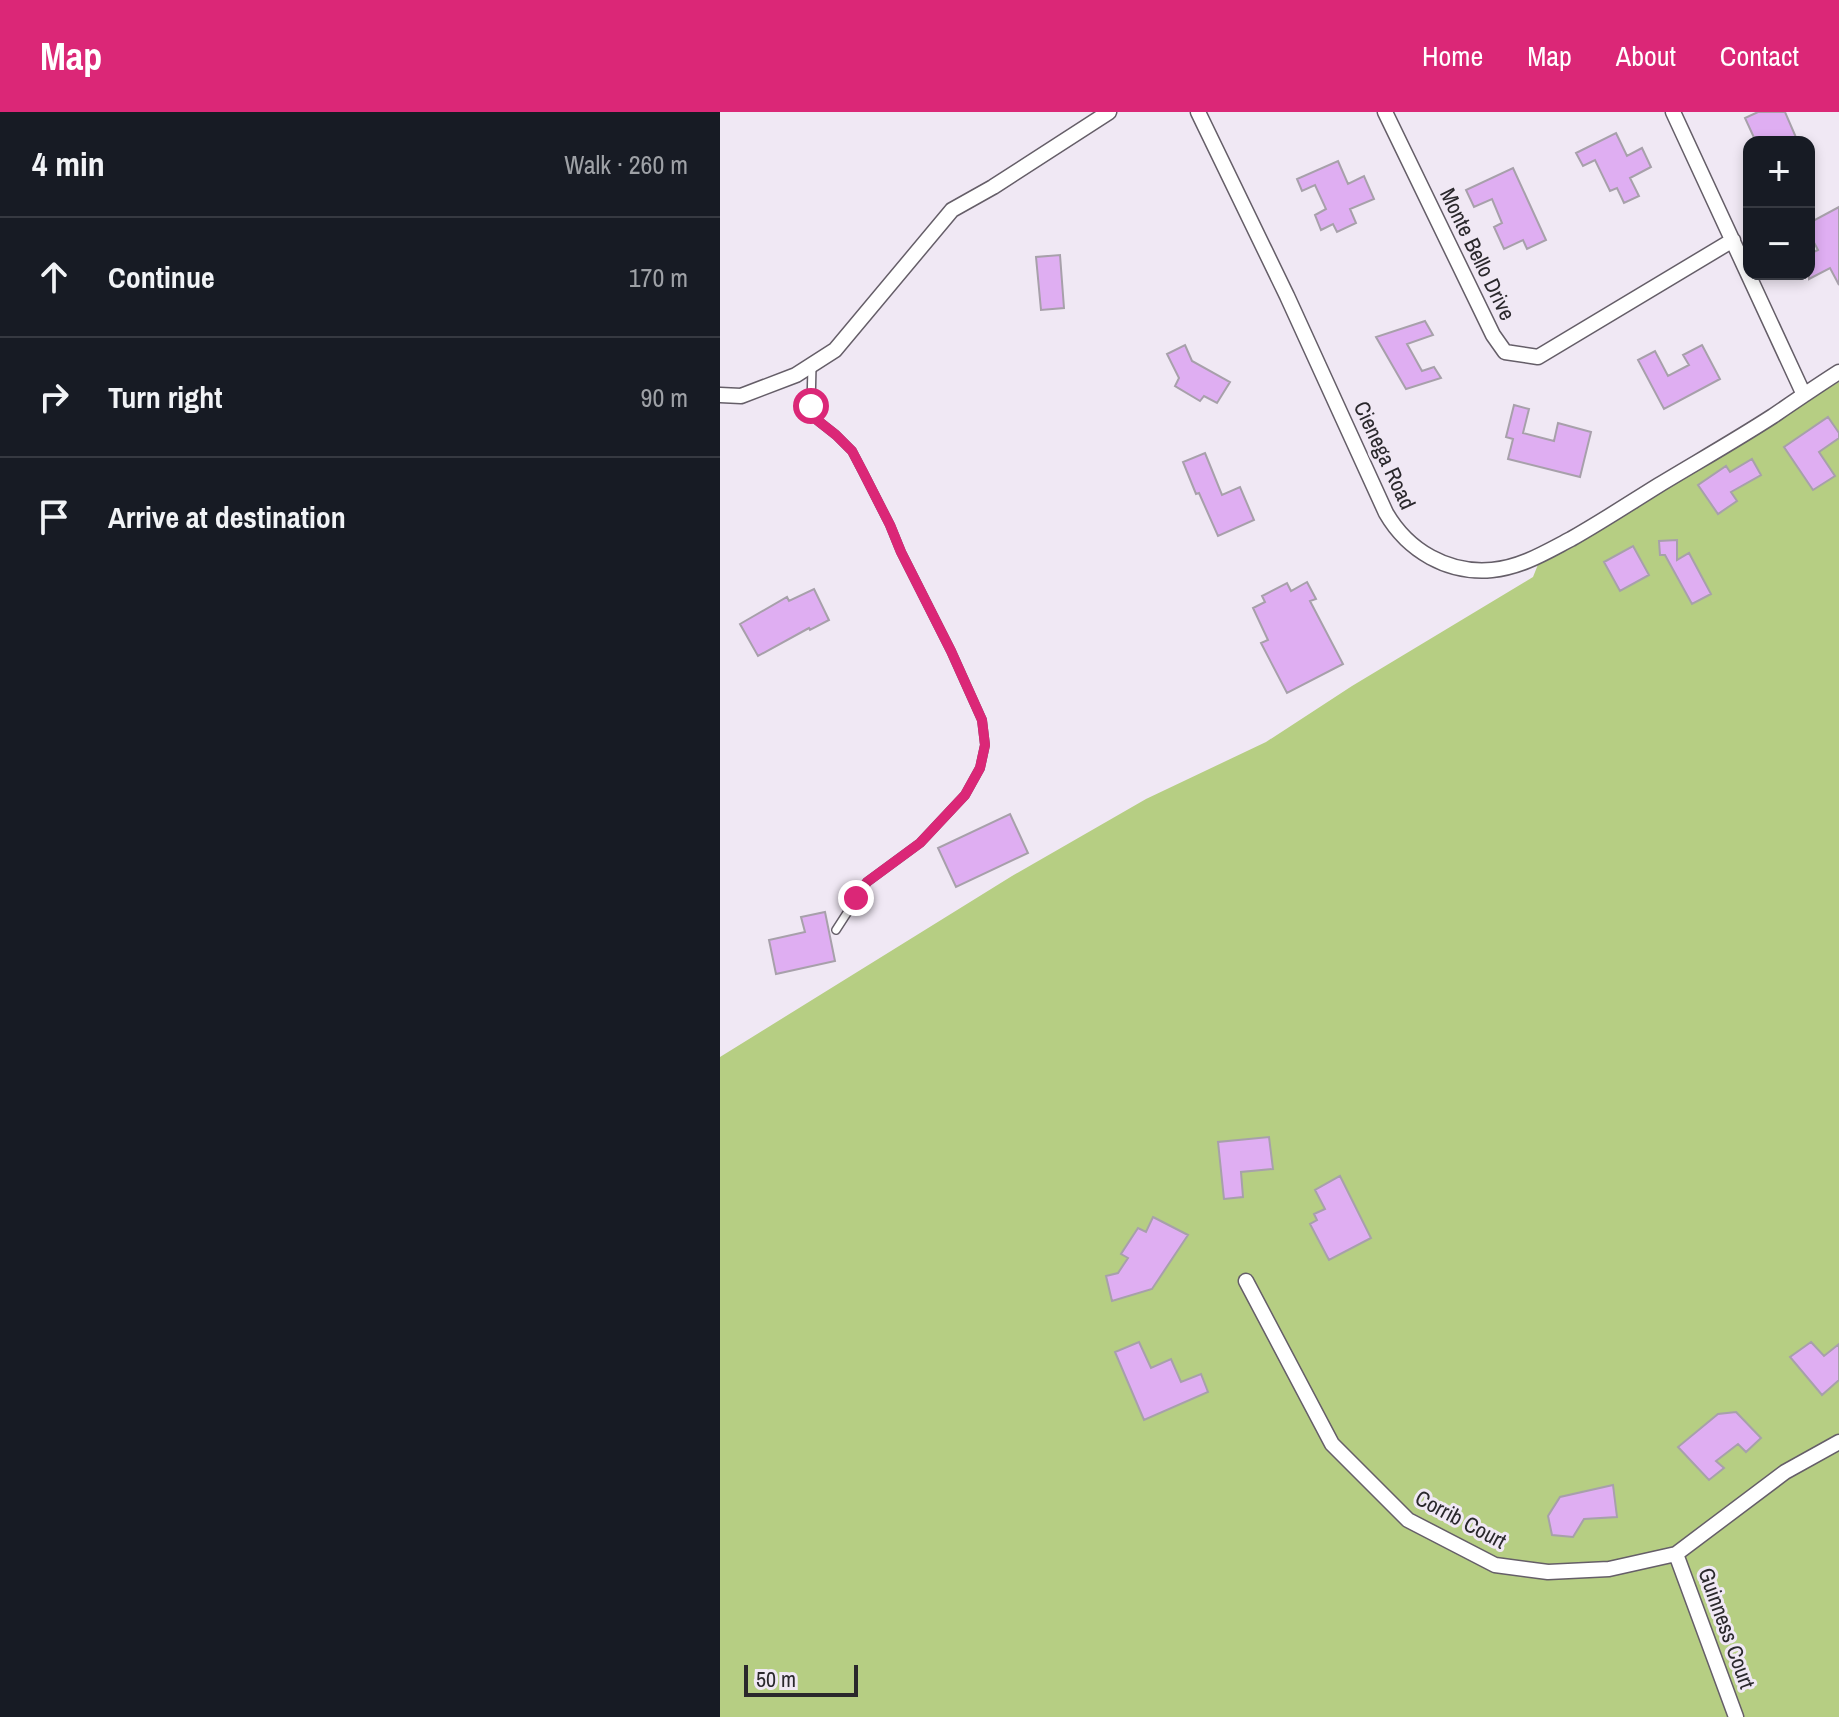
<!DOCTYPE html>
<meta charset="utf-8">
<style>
body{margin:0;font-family:"Archivo Narrow",sans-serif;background:#242831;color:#f1f3f6}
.controls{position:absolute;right:24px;top:24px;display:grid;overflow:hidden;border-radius:16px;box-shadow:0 4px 12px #0003}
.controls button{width:72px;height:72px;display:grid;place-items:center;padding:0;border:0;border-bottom:2px solid #363941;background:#171b24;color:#f1f3f6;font:40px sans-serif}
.scale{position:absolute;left:24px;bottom:20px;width:114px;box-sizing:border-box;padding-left:8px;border:4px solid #2a282c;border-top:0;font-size:22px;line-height:28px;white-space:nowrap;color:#2a282c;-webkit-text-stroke:6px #f0e8f4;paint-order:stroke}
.stop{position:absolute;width:24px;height:24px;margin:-18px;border:6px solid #db2777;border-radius:50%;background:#fff}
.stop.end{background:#db2777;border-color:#fff;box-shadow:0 2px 8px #0008}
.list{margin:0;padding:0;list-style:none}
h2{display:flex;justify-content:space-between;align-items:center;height:104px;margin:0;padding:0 32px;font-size:34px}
h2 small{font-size:26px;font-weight:400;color:#9ea1a6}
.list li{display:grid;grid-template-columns:52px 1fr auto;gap:24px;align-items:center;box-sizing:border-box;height:120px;padding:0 32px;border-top:2px solid #363941}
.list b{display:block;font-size:30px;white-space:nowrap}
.list em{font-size:26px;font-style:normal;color:#9ea1a6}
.icon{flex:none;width:44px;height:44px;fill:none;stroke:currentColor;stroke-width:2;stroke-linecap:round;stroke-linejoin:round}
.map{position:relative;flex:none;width:1119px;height:1605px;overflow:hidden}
header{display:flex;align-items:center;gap:48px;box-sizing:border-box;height:112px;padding:0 40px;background:#db2777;color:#fff}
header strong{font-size:38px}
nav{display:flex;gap:44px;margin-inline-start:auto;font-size:28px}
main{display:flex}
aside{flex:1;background:#171b24}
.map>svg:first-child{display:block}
.green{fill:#b6ce83}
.building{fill:#dfaef2;stroke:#a7a0aa;stroke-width:2}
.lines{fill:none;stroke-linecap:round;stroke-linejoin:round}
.lane-casing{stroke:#655e68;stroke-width:10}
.street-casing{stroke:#655e68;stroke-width:17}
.lane{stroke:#fff;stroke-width:7}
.street{stroke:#fff;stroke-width:14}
.route{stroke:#db2777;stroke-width:10}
.labels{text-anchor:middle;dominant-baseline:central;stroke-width:6;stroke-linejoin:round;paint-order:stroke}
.street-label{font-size:22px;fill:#2a282c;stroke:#f0e8f4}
</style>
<header>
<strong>Map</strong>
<nav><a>Home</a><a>Map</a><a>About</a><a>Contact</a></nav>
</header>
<main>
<aside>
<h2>4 min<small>Walk · 260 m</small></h2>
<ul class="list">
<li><svg class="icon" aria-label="ahead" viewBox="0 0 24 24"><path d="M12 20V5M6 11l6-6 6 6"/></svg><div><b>Continue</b></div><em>170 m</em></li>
<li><svg class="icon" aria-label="right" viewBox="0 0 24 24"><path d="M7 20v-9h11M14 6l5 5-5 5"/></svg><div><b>Turn right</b></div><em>90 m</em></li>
<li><svg class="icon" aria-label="arrive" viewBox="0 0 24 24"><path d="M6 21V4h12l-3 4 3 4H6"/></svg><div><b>Arrive at destination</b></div></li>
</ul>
</aside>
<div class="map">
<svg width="1119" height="1605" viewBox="0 0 1119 1605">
<rect width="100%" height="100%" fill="#f0e8f4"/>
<!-- green -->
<path class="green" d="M1119,270V1605H0V945L292,764L426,687L546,630L632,574L813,465L825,435Z"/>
<!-- building -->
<path class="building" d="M1038,0H1065L1078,30H1048L1047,26L1036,30L1025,6Z
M896,21L907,44L922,36L931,55L910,66L919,84L904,91L897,76L890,79L875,48L863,54L856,41Z
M618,49L628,72L644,64L654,87L630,97L636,111L617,120L613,112L601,118L595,103L606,97L595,73L582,79L577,67Z
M793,56L826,128L807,137L803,128L784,137L774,115L782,111L772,87L754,95L746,78Z
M1119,95V173L1110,156L1089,167V142L1098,138L1089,121V111Z
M340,143L344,196L321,198L316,145Z
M705,209L713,223L687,232L702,259L714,255L721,266L686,277L656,225Z
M465,233L472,249L510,270L497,291L484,284L480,289L455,274L459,266L447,242Z
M982,233L1000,267L944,297L918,248L935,239L948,264L969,253L963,243Z
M794,293L809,297L803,321L834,329L838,311L871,320L860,365L788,347L793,327L786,325Z
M1108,305L1119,321V326L1099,340L1115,364L1093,378L1064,335Z
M485,341L502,383L520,375L534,408L498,424L479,381L476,382L463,350Z
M1032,347L1041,363L1011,380L1017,389L998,402L978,373L1006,354L1010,360Z
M957,428V448L969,441L991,482L972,492L945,443H940L939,429Z
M913,434L929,463L900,479L884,450Z
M587,470L596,487L590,489L623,552L567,581L541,531L548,528L533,496L545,490L542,484L567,471L571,479Z
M94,477L109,508L90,518L89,516L38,544L20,512L67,485L69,489Z
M290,702L308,741L236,775L218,736Z
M105,800L115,849L56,862L49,828L85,820L81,805Z
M549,1025L553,1057L521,1060L523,1085L504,1087L498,1030Z
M620,1064L651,1126L609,1148L590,1112L597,1108L594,1102L605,1097L595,1078Z
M433,1105L468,1123L432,1177L392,1189L386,1164L398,1161L408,1146L401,1142L418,1116L426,1120Z
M419,1230L431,1256L451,1247L461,1270L481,1262L488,1280L424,1308L395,1240Z
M1091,1230L1104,1244L1119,1232V1268L1102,1283L1070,1245Z
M1016,1300L1041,1326L1026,1340L1018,1332L996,1349L1004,1356L989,1368L958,1335L998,1302Z
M893,1373L897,1405L864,1407L853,1425L832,1423L828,1404L840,1385Z"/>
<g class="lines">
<!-- lane casing -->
<g class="lane-casing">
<path id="lane" d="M92,254L91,294L97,308L116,323L132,339L143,360L170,413L181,440L231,539L262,608L265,633L260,656L245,683L200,731L147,770L116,818"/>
</g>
<!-- street casing -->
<g class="street-casing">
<path id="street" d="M478,0L567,184L666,401C688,439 728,462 772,458C802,455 826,440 851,427C881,410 910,391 939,373C977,350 1016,328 1053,304C1075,289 1097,274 1119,260
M665,0L773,223L785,240L818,245L1013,128
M953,0L1084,283
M0,283L21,284L76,263L115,238L232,98L273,75L389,0
M526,1169L612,1332L688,1408L775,1453L828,1460L889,1457L956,1442L1065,1360L1119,1330
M956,1442L1016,1605"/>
</g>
<!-- lane -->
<use href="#lane" class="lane"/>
<!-- street -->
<use href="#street" class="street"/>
</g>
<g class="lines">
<!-- route -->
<path class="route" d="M91,294L97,308L116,323L132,339L143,360L170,413L181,440L231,539L262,608L265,633L260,656L245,683L200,731L147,770L136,786"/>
</g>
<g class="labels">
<!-- street labels -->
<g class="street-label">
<text transform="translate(758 142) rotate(64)">Monte Bello Drive</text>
<text transform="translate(665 343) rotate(65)">Cienega Road</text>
<text transform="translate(741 1407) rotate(28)">Corrib Court</text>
<text transform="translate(1007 1516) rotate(70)">Guinness Court</text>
</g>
</g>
</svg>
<div class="controls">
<button>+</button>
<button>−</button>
</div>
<div class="scale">50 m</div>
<div class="stop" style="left:91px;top:294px"></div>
<div class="stop end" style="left:136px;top:786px"></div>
</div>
</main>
